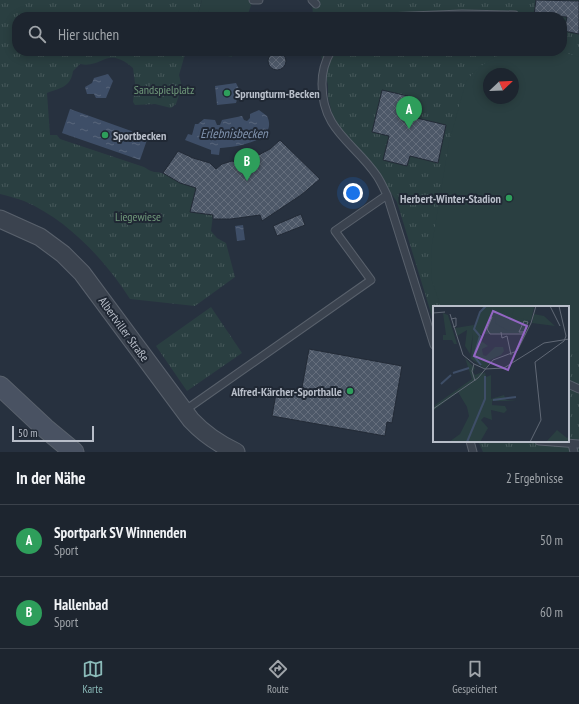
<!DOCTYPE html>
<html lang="de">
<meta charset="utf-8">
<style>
body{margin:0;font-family:"PT Sans Narrow",sans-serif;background:#2a313b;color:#f1f3f6}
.compass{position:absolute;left:483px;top:68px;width:36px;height:36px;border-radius:50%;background:#1d252f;box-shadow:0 2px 10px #0003;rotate:67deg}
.scale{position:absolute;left:12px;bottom:10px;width:82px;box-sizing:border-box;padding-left:4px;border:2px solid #b8bec9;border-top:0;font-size:11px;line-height:14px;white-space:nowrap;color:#b8bec9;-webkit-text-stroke:3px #202834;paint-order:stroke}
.you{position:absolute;left:353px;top:193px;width:14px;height:14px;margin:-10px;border:3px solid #fff;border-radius:50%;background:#1a73e8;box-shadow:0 0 0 6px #1a73e833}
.badge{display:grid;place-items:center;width:26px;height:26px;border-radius:50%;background:#8bbbb9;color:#fff;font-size:13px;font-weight:700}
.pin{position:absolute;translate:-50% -33px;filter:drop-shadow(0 1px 2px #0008)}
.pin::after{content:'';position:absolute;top:21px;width:14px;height:12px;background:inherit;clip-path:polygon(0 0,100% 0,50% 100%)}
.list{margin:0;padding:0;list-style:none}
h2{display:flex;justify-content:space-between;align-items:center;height:52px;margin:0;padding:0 16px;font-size:17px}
h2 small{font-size:13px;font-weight:400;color:#a0a5aa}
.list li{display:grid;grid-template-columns:26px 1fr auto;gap:12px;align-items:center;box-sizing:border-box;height:72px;padding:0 16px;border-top:1px solid #3b424b}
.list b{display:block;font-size:15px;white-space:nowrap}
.list p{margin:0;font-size:13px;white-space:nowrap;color:#a0a5aa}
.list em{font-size:13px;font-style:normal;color:#a0a5aa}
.icon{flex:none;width:22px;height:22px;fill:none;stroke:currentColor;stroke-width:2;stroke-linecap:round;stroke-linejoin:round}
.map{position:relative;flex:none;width:579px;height:452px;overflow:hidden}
.search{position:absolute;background:#1d252f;box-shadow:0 2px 10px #0003;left:12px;right:12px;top:12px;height:44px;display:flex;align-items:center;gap:10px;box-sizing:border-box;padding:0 14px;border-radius:16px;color:#a0a5aa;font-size:15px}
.sheet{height:196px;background:#1d252f}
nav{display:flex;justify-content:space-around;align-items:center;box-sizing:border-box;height:56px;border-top:1px solid #3b424b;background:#1d252f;font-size:11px;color:#a0a5aa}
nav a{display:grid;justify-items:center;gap:2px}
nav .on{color:#8bbbb9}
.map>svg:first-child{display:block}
.grass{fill:url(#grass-tufts);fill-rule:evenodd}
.pitch{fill:#2a3f41;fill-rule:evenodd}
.water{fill:url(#water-ripples)}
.building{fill:url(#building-cross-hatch);stroke:#222a36}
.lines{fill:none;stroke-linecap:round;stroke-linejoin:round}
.service-casing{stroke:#59616c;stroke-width:9}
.tertiary-casing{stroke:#59616c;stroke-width:19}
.secondary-casing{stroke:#59616c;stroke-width:21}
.service{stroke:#3b434f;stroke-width:7}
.tertiary{stroke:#3b434f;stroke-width:17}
.secondary{stroke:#495262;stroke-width:19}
.leisure-dot{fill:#2e9e5b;stroke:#202834;stroke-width:1.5}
.labels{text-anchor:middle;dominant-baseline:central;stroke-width:4;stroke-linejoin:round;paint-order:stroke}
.park-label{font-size:12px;fill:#70997a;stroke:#202834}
.poi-label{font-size:12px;font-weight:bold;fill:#b8bec9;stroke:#202834;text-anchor:start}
.street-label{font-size:12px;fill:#b8bec9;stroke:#202834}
.water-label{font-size:13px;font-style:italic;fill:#8194af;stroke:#202834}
.inset-river{fill:none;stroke:#3e4e67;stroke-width:2}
.inset-road{fill:none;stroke:#616976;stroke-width:1}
.view{fill:#9366c3;fill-opacity:0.15;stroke:#9366c3;stroke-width:2}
.inset-edge{fill:none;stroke:#b8bec9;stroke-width:2}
</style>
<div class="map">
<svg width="579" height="452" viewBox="0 0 579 452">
<defs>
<pattern id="grass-tufts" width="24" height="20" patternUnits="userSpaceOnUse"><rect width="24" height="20" fill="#2a3f41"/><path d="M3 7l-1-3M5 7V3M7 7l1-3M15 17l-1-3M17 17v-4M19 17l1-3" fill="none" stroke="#47595b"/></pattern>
<pattern id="water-ripples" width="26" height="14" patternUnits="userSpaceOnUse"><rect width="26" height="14" fill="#3e4e67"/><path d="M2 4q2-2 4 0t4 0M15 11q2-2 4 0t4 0" fill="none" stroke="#58667b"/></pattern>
<pattern id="building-cross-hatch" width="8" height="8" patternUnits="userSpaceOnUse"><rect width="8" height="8" fill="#4d5868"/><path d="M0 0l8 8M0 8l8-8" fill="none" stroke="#656e7c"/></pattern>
</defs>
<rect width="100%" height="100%" fill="#27313f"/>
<!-- grass -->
<path class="grass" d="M0,0H202L197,17H17V51H186L179,75L182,87L176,104L171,108L155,104L135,105L133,102L135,83L133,68C106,45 103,69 80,64L73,71C71,87 60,88 47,93L50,135H57L60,139L144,167C156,175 155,170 164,174C175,178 185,184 196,188L191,211L213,215L211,231L217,238L226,243L235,277L195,306L130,299C105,260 68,220 24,201C16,198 8,196 0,194Z
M312,0H579V452H483L478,441H568V307H434V323L397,202L373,166L341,129L333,117L328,97V85L320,51H562V17H313ZM489,74H513V98H489Z
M211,307L242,353L187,391L156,346Z"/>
<!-- pitch -->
<path class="pitch" d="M202,0H253L247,17H197Z
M203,51H234L232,57Z
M513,51H559L579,57V351L568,356V307H441L432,281L431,250L449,142L466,82C477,66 494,55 513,51ZM489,74H513V98H489Z"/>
<!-- water -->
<path class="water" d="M108,74L113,81L106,98H96L94,94H87L85,87L92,83L94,78Z
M236,83L239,89L236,103L217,105L215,86Z
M70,109L148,137L140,160L62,133Z
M259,110L267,116C279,141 237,147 220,148L219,155L211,154V150L185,140L188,134L192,135L195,124H198L204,119L215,120L217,125H220L222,120L242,116L244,120L247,121L250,118V114Z
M243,225L245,240L237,241L235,226Z"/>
<!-- building -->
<path class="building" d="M536,0L579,1V34L564,31L567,17L534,15Z
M268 61a9 9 0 1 1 18 0a9 9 0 1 1-18 0Z
M382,90L408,96L404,115L446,125L438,163L410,156L407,166L383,160L389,136L372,132Z
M280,140L320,179L301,195L262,221L260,215L231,219H213V215L190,212L196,188L180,183L163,173L178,151L193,158L210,163L216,169L222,164L232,161L247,165L251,159L270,149Z
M301,214L305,225L277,236L273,226Z
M309,349L402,366L392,423L387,422L385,436L272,416L277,388L301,393Z"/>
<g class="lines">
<!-- service casing -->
<g class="service-casing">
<path id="service" d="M253,0H259
M312,0L316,4
M385,17L462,14L515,15
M331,51C325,61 322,72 322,84C322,131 354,142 377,176C381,182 384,189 387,195L434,345
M568,384L579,389
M184,411L371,280L335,231L387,195
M470,441L473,452
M539,441L579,444
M572,444L574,452"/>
</g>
<!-- tertiary casing -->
<g class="tertiary-casing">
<path id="tertiary" d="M0,219L40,237L63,254L82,273L191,420C204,434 219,444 236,452"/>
</g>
<!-- secondary casing -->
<g class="secondary-casing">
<path id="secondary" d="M0,386L45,428L74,452"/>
</g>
<!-- service -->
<use href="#service" class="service"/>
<!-- tertiary -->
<use href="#tertiary" class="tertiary"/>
<!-- secondary -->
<use href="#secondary" class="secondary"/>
</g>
<!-- markers -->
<g class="leisure-dot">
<circle cx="227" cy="93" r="4"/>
<circle cx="105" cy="135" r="4"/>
<circle cx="509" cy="198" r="4"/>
<circle cx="350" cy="391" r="4"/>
</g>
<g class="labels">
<!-- park labels -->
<g class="park-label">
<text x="164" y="89">Sandspielplatz</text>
<text x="138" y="216">Liegewiese</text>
</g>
<!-- poi labels -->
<g class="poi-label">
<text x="235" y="93">Sprungturm-Becken</text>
<text x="113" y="135">Sportbecken</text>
<text x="501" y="198" text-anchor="end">Herbert-Winter-Stadion</text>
<text x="342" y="391" text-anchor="end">Alfred-Kärcher-Sporthalle</text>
</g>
<!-- street labels -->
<g class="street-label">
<text transform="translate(124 329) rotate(54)">Albertviller Straße</text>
</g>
<!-- water labels -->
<g class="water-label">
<text x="234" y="133">Erlebnisbecken</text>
</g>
</g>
<!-- overview -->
<g transform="translate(433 306)">
<rect width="136" height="136" fill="#27313f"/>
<path d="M50,0L101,1L91,27L47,28V34L55,40L49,43L50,49L53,50L62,41H70L71,45L68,49L57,54L53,63L38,53L40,27L37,48L32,40L34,24L24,30L22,22L41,19L40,24ZM10,7L15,9L24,38H21L19,34H10V29H13ZM32,52L42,62L40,66L42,69L49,66L50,68L52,66L53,71L58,69V93L71,89L73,94L84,95H59V99L72,100L74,104L71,107L58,104L59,114L51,111L48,114L55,122L47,136H16L27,128L36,110L34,101L25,86L0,105L2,99L39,73Z" fill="#2a3f41"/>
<path d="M124,124L134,132L136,130V136H113Z" fill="#2a3f41"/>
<path d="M101,8L111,10L122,20L99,17Z" fill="#2a3f41"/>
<path d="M93,0L101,1L98,15L79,10L81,2L93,3ZM69,4L86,15L84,24L75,25L62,17L63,9Z" fill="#2a3f41"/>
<path class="inset-river" d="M48,59L41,50L47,30L41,23L47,6L53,0M20,67L36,62M8,78L18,69M60,94L83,91M34,136L52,93V70"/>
<path class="inset-road" d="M117,0L127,20M0,7L12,6M17,8L30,49L41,58L52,63L71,62L111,37L136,33M59,11L54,23L57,28H92M18,13L23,12V20L20,21M91,15L95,16L91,26H86ZM68,26L69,32L74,30L78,49M41,58L39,65L42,75M0,103L45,72L60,54L84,45L98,17L103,0M97,136L108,114L102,56L131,35L133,30L126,0"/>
<path class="view" d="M60,5L94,20L75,64L41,50Z"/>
<rect width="136" height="136" class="inset-edge"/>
</g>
</svg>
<svg class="compass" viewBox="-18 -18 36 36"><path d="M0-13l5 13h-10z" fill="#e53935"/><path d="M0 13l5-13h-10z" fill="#a0a5aa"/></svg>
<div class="scale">50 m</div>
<div class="you"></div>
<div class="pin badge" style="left:409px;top:129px;background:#2e9e5b">A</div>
<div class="pin badge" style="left:247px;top:181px;background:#2e9e5b">B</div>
<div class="search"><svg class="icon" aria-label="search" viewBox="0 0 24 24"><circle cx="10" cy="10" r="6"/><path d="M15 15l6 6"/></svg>Hier suchen</div>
</div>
<section class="sheet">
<h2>In der Nähe<small>2 Ergebnisse</small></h2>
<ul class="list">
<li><span class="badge" style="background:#2e9e5b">A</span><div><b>Sportpark SV Winnenden</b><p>Sport</p></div><em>50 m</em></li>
<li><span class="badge" style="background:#2e9e5b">B</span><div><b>Hallenbad</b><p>Sport</p></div><em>60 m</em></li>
</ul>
</section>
<nav>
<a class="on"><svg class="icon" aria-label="map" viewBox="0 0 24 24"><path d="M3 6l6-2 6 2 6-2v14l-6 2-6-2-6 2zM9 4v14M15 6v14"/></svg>Karte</a>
<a><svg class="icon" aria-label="directions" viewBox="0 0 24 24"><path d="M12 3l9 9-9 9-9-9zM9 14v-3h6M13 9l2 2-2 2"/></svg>Route</a>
<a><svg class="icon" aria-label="saved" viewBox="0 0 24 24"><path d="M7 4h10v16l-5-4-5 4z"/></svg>Gespeichert</a>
</nav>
